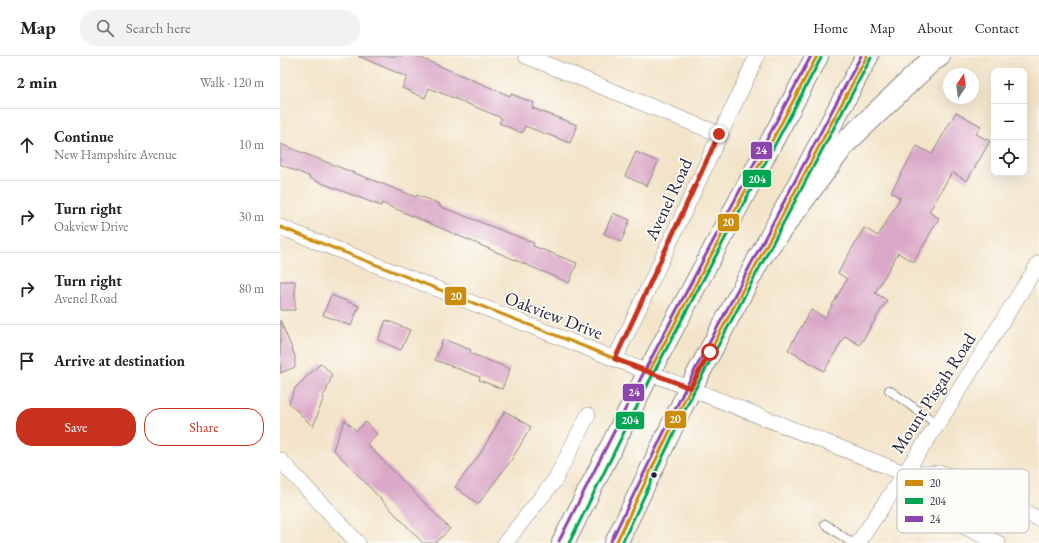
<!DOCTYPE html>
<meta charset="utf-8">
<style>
body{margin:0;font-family:"EB Garamond",serif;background:#f2f2f2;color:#222}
.controls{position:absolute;right:12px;top:12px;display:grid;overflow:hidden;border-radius:8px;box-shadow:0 4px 16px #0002}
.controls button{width:36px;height:36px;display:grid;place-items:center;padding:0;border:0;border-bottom:1px solid #e0e0e0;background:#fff;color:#222;font:20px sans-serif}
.compass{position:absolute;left:663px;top:12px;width:36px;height:36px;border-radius:50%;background:#fff;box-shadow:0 4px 16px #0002;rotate:13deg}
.stop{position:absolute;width:12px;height:12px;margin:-9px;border:3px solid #c8321e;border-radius:50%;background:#fff}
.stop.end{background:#c8321e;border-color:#fff;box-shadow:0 1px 4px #0008}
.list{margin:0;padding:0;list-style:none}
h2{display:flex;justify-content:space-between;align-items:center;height:52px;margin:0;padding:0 16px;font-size:17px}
h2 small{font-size:13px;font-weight:400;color:#767676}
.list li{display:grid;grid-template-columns:26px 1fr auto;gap:12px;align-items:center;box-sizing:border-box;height:72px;padding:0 16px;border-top:1px solid #e0e0e0}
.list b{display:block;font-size:15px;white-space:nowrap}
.list p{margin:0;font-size:13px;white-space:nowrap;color:#767676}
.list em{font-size:13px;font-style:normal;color:#767676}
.actions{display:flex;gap:8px;padding:12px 16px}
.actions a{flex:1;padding:9px 0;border:1px solid #c8321e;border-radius:16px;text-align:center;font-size:14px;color:#c8321e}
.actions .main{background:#c8321e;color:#fff}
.icon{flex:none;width:22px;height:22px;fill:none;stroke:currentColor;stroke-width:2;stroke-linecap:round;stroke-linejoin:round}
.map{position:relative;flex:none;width:759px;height:487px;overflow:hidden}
header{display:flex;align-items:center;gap:24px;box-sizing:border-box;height:56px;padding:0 20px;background:#fff;border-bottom:1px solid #e0e0e0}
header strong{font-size:19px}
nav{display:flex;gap:22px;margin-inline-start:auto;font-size:14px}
.search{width:280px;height:36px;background:#f2f2f2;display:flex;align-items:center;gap:10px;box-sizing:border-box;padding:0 14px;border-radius:16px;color:#767676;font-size:15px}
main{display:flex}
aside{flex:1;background:#fff}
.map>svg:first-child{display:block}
.building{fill:#daa8c8}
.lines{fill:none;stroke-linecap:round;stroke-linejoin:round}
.lane-casing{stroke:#8a8382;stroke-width:10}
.street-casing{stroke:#8a8382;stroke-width:16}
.primary-casing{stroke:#8a8382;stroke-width:24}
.highway-casing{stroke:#8a8382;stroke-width:24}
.lane{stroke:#fff;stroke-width:8}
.street{stroke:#fff;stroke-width:15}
.primary{stroke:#fff;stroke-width:22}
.highway{stroke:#fff;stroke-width:22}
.bus-1-casing{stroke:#fdfcf7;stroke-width:6}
.bus-2-casing{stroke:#fdfcf7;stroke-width:6}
.bus-3-casing{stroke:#fdfcf7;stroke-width:6}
.bus-1{stroke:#cc8c0c;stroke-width:3}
.bus-2{stroke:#00a651;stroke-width:3}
.bus-3{stroke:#8e44ad;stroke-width:3}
.route{stroke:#c8321e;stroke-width:5}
.bus-dot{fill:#22223b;stroke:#fdfcf7;stroke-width:1.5}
.labels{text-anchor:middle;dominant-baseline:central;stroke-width:3.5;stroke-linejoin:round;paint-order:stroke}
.street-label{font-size:18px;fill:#22223b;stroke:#fdfcf7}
.key{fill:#fdfcf7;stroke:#bbbbbf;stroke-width:1}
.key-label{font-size:11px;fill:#22223b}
.line-badge{stroke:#fdfcf7;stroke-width:1.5}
.badge-label{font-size:11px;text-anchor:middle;font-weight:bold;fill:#fff}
</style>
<header>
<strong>Map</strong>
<div class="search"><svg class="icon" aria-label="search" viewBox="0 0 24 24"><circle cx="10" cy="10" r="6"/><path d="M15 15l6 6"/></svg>Search here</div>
<nav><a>Home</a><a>Map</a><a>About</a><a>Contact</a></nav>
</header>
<main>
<aside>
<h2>2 min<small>Walk · 120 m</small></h2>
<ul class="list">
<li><svg class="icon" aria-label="ahead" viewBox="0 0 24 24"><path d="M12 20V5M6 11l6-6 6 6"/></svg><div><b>Continue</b><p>New Hampshire Avenue</p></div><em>10 m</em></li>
<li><svg class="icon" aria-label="right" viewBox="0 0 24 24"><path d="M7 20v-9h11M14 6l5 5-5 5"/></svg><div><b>Turn right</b><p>Oakview Drive</p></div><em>30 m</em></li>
<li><svg class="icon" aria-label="right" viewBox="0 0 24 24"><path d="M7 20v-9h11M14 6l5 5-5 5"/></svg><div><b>Turn right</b><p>Avenel Road</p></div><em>80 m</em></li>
<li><svg class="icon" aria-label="arrive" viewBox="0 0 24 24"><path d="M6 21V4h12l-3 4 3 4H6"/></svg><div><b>Arrive at destination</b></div></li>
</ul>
<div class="actions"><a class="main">Save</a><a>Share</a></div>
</aside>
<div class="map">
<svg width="759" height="487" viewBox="0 0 759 487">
<rect width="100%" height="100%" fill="#fdfcf7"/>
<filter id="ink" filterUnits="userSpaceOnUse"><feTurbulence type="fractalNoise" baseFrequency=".025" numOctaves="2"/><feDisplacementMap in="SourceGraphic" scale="8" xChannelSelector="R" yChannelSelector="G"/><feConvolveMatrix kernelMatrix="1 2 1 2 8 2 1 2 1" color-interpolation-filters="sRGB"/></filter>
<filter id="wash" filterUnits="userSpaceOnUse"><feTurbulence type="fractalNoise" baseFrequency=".012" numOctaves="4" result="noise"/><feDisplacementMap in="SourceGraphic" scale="16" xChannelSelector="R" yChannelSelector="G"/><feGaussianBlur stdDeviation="0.9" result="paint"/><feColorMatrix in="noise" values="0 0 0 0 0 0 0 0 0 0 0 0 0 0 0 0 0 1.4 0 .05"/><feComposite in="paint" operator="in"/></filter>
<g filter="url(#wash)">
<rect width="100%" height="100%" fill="#f3e4c9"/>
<g id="blocks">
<!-- building -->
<path class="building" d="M78,0H136L230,40L231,38L254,47L252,52L297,69L290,87L245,70L242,77L219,67L222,62L149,32L145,42L122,32L127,21Z
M676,56L701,70L696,78L710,85L687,125L672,116L649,156L659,162L634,206L618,197L595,237L607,244L580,289L565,280L544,315L508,294L531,254L545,262L567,223L558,217L584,172L598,180L620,142L611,136L637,90L652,98Z
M0,88L136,141L137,139L160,148L159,150L254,187L253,190L297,207L289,227L102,147L101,150L29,122L30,121L0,108Z
M356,96L378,106L367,130L345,120Z
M333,157L350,164L341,186L324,178Z
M0,225H15V254H0Z
M51,239L79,250L71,270L43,259Z
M0,264L15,300V311L0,317Z
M106,264L130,274L121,294L98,284Z
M163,283L191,294L190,297L230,313L222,333L199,324L200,321L155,304Z
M41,307L52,319L46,336L42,340L44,341L33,371L9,347L15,332Z
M225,355L251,371L232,403L198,448L175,431L200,398Z
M65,364L76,375L86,366L97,378L87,388L170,473L155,487H143L53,393Z"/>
</g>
</g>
<g filter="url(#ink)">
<use href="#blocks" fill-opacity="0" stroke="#8a8382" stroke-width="1"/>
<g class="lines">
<!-- lane casing -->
<g class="lane-casing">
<path id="lane" d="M609,334L657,368
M545,468L572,487"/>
</g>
<!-- street casing -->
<g class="street-casing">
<path id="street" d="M246,0L439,78
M0,171L624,417H663L759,463
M335,303L477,0
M0,404L78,487
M624,417L642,450L718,487
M225,487L275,424L308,359
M578,487L659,366L759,207"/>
</g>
<!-- primary casing -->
<g class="primary-casing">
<path id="primary" d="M283,487L369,316L537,0
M336,487L410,333L587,0"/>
</g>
<!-- highway casing -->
<g class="highway-casing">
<path id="highway" d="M478,204L566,86L651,5L659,0"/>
</g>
<!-- lane -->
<use href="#lane" class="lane"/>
<!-- street -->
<use href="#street" class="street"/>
<!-- primary -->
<use href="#primary" class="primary"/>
<!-- highway -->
<use href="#highway" class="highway"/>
<!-- bus-1 casing -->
<g class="bus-1-casing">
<path id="bus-1" d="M0,171L369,316L537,0
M336,487L410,333L587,0"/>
</g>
<!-- bus-2 casing -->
<g class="bus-2-casing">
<path id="bus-2" d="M289,487L373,318L541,2
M342,487L414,335L591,2"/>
</g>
<!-- bus-3 casing -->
<g class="bus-3-casing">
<path id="bus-3" d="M279,485L365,314L531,0
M331,485L406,331L581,0"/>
</g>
<!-- bus-1 -->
<use href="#bus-1" class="bus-1"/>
<!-- bus-2 -->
<use href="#bus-2" class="bus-2"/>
<!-- bus-3 -->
<use href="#bus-3" class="bus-3"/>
</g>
</g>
<g class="lines" filter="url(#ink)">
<!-- route -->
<path class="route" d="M430,296L410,332L335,303L439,78"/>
</g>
<!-- markers -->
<circle class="bus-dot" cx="374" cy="419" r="3.5"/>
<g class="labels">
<!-- street labels -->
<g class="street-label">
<text transform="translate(388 143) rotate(-65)">Avenel Road</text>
<text transform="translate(274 259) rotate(21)">Oakview Drive</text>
<text transform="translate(653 337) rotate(-57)">Mount Pisgah Road</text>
</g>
</g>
<!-- legend -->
<rect x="617" y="413" width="132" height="64" rx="6" class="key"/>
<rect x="625" y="424" width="18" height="6" fill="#cc8c0c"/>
<rect x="625" y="442" width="18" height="6" fill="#00a651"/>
<rect x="625" y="460" width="18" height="6" fill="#8e44ad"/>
<g class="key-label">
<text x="650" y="431">20</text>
<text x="650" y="449">204</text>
<text x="650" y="467">24</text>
</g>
<g class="line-badge">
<rect x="470" y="85" width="23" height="19" rx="4" fill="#8e44ad"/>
<rect x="462" y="113" width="30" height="19" rx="4" fill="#00a651"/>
<rect x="437" y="157" width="23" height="19" rx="4" fill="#cc8c0c"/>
<rect x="164" y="230" width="23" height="20" rx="4" fill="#cc8c0c"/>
<rect x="342" y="327" width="23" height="19" rx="4" fill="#8e44ad"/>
<rect x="384" y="354" width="23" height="19" rx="4" fill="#cc8c0c"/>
<rect x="335" y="355" width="30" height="19" rx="4" fill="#00a651"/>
</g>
<g class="badge-label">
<text x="481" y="98">24</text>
<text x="477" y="127">204</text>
<text x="448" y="170">20</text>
<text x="176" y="244">20</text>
<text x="354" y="340">24</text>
<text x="395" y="367">20</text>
<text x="350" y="368">204</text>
</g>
</svg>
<div class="controls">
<button>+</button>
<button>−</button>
<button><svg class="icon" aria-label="locate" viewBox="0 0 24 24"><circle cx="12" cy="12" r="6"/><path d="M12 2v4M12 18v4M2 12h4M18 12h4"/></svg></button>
</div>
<svg class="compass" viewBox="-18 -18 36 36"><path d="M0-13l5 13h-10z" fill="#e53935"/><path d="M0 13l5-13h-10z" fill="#767676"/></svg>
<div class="stop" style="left:430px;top:296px"></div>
<div class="stop end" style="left:439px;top:78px"></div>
</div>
</main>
